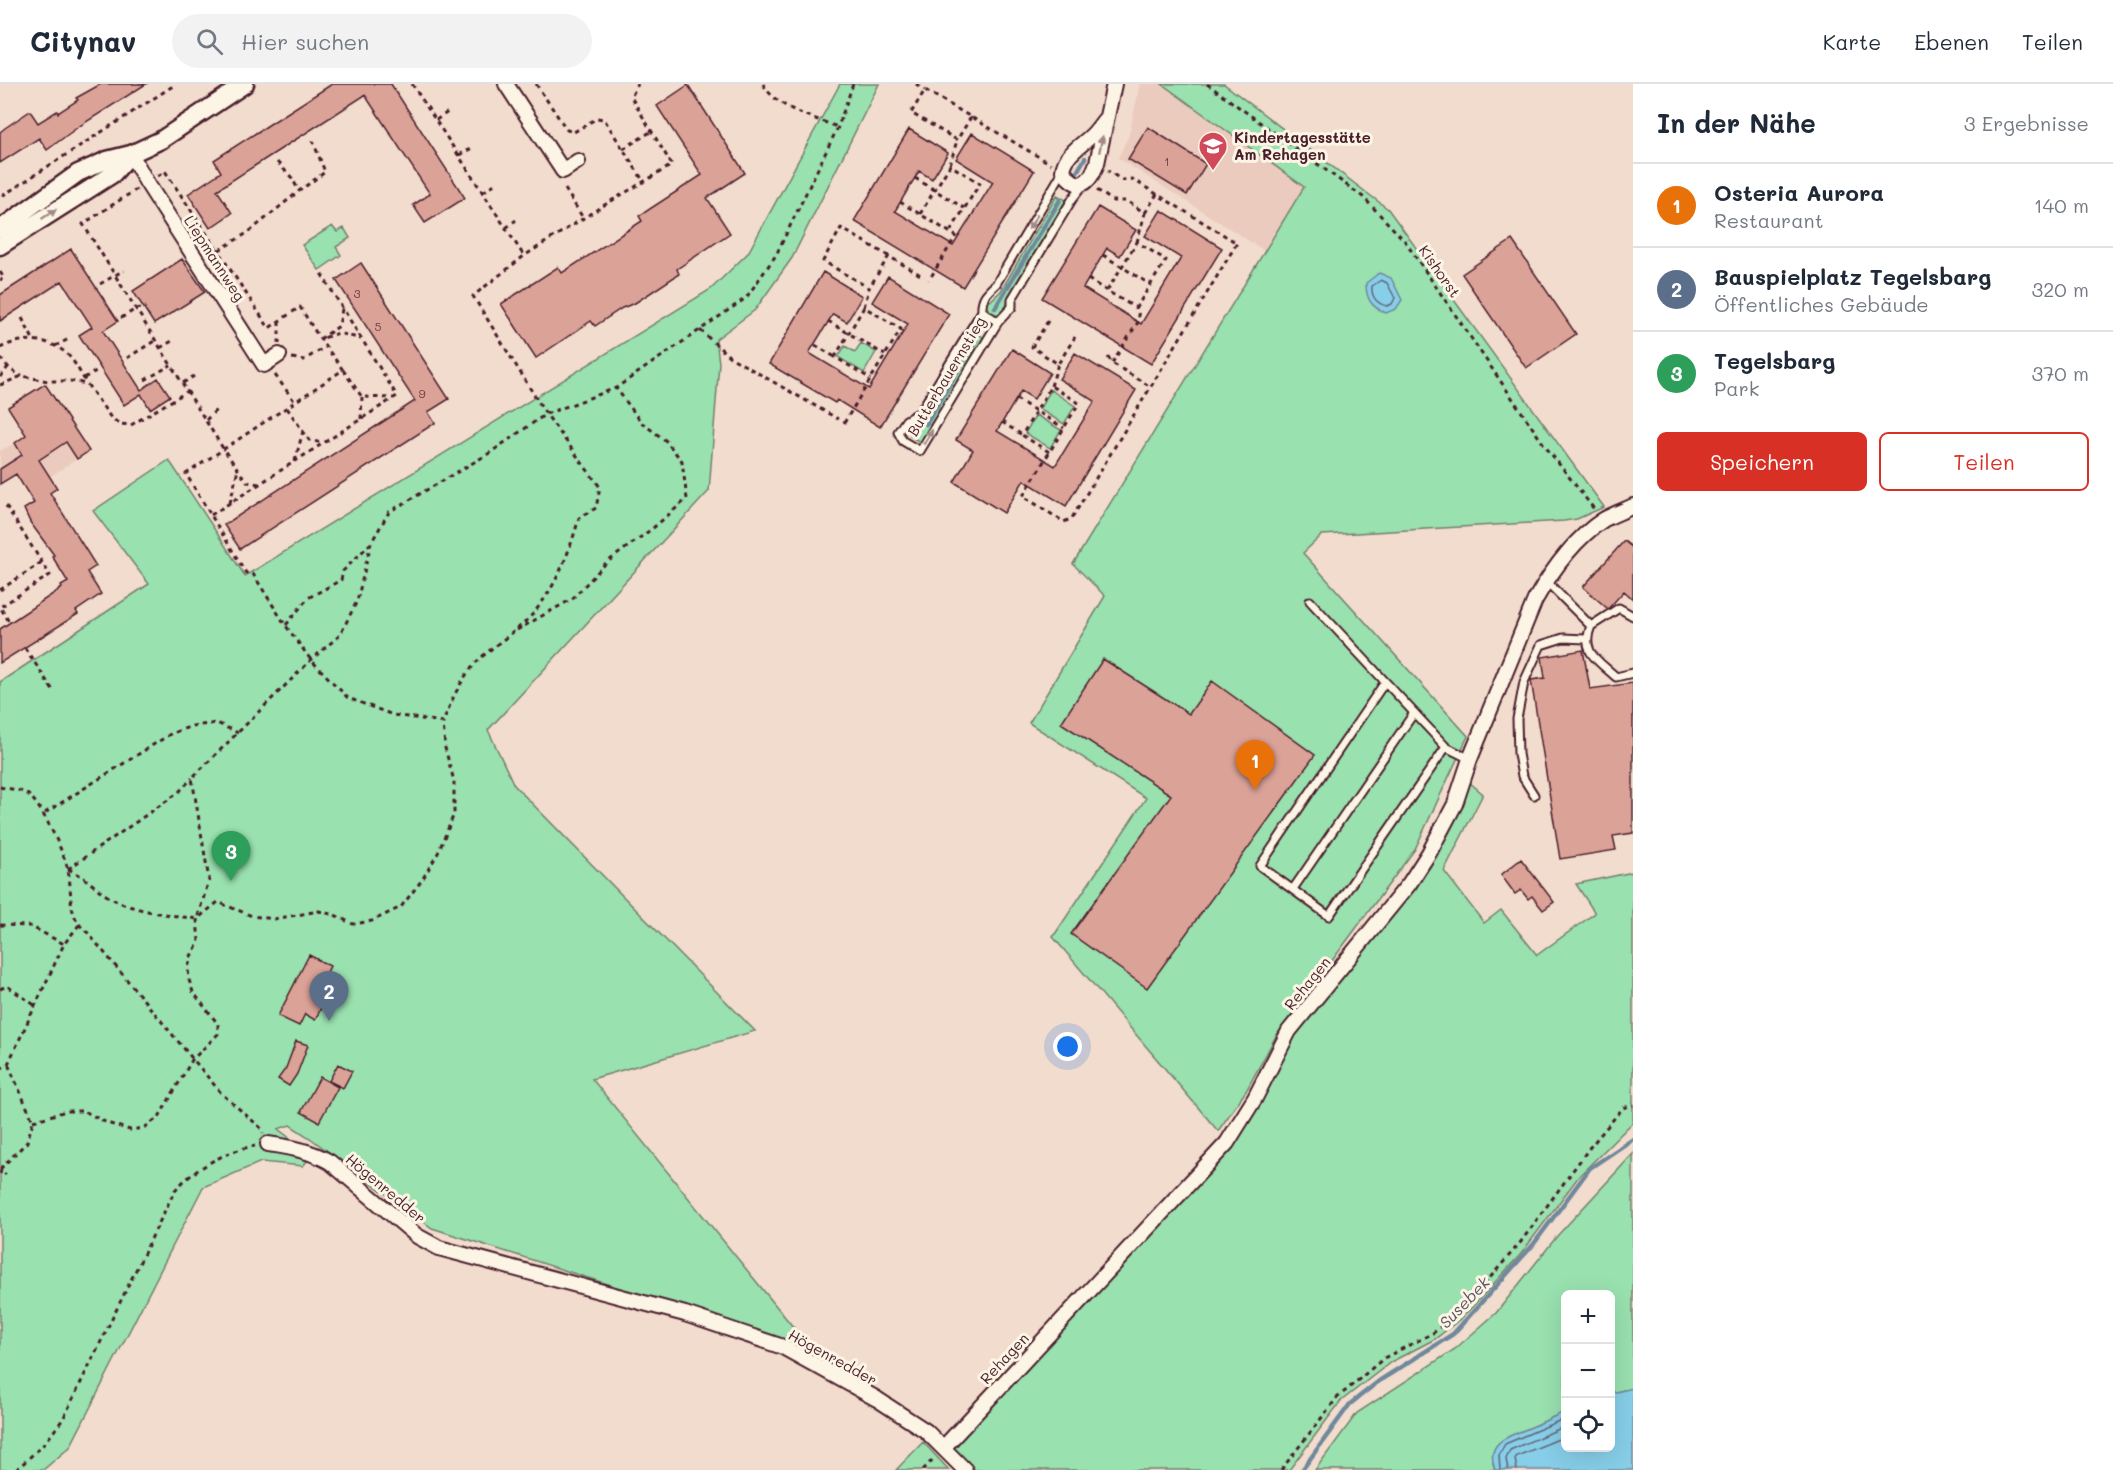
<!DOCTYPE html>
<html lang="de">
<meta charset="utf-8">
<style>
body{margin:0;font-family:Mali,sans-serif;background:#f2f2f3;color:#1f2937}
.controls{position:absolute;right:18px;bottom:18px;display:grid;overflow:hidden;border-radius:9px;box-shadow:0 6px 24px #0002}
.controls button{width:54px;height:54px;display:grid;place-items:center;padding:0;border:0;border-bottom:2px solid #e0e1e3;background:#fff;color:#1f2937;font:30px sans-serif}
.you{position:absolute;left:1068px;top:963px;width:21px;height:21px;margin:-15px;border:4px solid #fff;border-radius:50%;background:#1a73e8;box-shadow:0 0 0 9px #1a73e833}
.badge{display:grid;place-items:center;width:39px;height:39px;border-radius:50%;background:#d93025;color:#fff;font-size:20px;font-weight:700}
.pin{position:absolute;translate:-50% -50px;filter:drop-shadow(0 2px 3px #0008)}
.pin::after{content:'';position:absolute;top:32px;width:21px;height:18px;background:inherit;clip-path:polygon(0 0,100% 0,50% 100%)}
.list{margin:0;padding:0;list-style:none}
h2{display:flex;justify-content:space-between;align-items:center;height:78px;margin:0;padding:0 24px;font-size:26px}
h2 small{font-size:20px;font-weight:400;color:#747a83}
.list li{display:grid;grid-template-columns:39px 1fr auto;gap:18px;align-items:center;box-sizing:border-box;height:84px;padding:0 24px;border-top:2px solid #e0e1e3}
.list b{display:block;font-size:22px;white-space:nowrap}
.list p{margin:0;font-size:20px;white-space:nowrap;color:#747a83}
.list em{font-size:20px;font-style:normal;color:#747a83}
.actions{display:flex;gap:12px;padding:18px 24px}
.actions a{flex:1;padding:14px 0;border:2px solid #d93025;border-radius:9px;text-align:center;font-size:21px;color:#d93025}
.actions .main{background:#d93025;color:#fff}
.icon{flex:none;width:33px;height:33px;fill:none;stroke:currentColor;stroke-width:2;stroke-linecap:round;stroke-linejoin:round}
.map{position:relative;flex:none;width:1633px;height:1386px;overflow:hidden}
header{display:flex;align-items:center;gap:36px;box-sizing:border-box;height:84px;padding:0 30px;background:#fff;border-bottom:2px solid #e0e1e3}
header strong{font-size:28px}
nav{display:flex;gap:33px;margin-inline-start:auto;font-size:21px}
.search{width:420px;height:54px;background:#f2f2f3;display:flex;align-items:center;gap:15px;box-sizing:border-box;padding:0 21px;border-radius:33px;color:#747a83;font-size:22px}
main{display:flex}
aside{flex:1;background:#fff}
.map>svg:first-child{display:block}
.built{fill:#ebcbbe}
.green{fill:#99e1af;stroke:#72806d;stroke-width:1.5}
.water{fill:#87cee8;stroke:#6f889c;stroke-width:1.5}
.lines{fill:none;stroke-linecap:round;stroke-linejoin:round}
.shore{stroke:#626577;stroke-width:1.5}
.stream{stroke:#6f889c;stroke-width:4.5}
.building{fill:#dba298;stroke:#4a1f2b;stroke-width:1.5}
.service-casing{stroke:#4a1f2b;stroke-width:11}
.minor-casing{stroke:#4a1f2b;stroke-width:18}
.tertiary-casing{stroke:#4a1f2b;stroke-width:21}
.path{stroke:#4a1f2b;stroke-width:3;stroke-dasharray:4.5 4.5;stroke-linecap:butt}
.service{stroke:#fcf5e5;stroke-width:7}
.minor{stroke:#fcf5e5;stroke-width:14}
.tertiary{stroke:#fcf5e5;stroke-width:16}
.oneway{fill:#a38a88}
.labels{text-anchor:middle;dominant-baseline:central;stroke-width:6;stroke-linejoin:round;paint-order:stroke}
.number-label{font-size:12px;fill:#6e4046}
.poi-label{font-size:15px;font-weight:bold;fill:#4a1f2b;stroke:#fcf5e5;text-anchor:start}
.street-label{font-size:15px;fill:#4a1f2b;stroke:#fcf5e5}
.water-label{font-size:16px;font-style:italic;fill:#5c5464;stroke:#fcf5e5}
</style>
<header>
<strong>Citynav</strong>
<div class="search"><svg class="icon" aria-label="search" viewBox="0 0 24 24"><circle cx="10" cy="10" r="6"/><path d="M15 15l6 6"/></svg>Hier suchen</div>
<nav><a>Karte</a><a>Ebenen</a><a>Teilen</a></nav>
</header>
<main>
<div class="map">
<svg width="1633" height="1386" viewBox="0 0 1633 1386">
<rect width="100%" height="100%" fill="#f2dcce"/>
<filter id="ink" filterUnits="userSpaceOnUse"><feTurbulence type="fractalNoise" baseFrequency=".0167" numOctaves="2"/><feDisplacementMap in="SourceGraphic" scale="12" xChannelSelector="R" yChannelSelector="G"/><feConvolveMatrix kernelMatrix="1 2 1 2 8 2 1 2 1" color-interpolation-filters="sRGB"/></filter>
<g filter="url(#ink)">
<!-- built -->
<path class="built" d="M1140,0H1162L1305,102L1265,167L1118,74L1129,51Z
M33,308L77,375L27,408L9,379L0,385V367L15,359L29,381L52,367L19,316Z"/>
<!-- green -->
<path class="green" d="M840,0H879L792,174L755,226L716,255L719,279L709,407L488,646L514,701L755,947L592,995L815,1270L798,1261L432,1144L310,1054L290,1041L278,1045L312,1071L303,1082L261,1078L203,1103L70,1363L43,1386H0V598L149,500L93,427L169,376L245,492L711,205L748,169Z
M1162,0H1224L1388,125L1604,423L1577,435L1564,437L1322,451L1303,469L1468,652L1415,765L1276,952L1246,1007L1218,1047L1053,853L1146,714L1029,639L1105,512L1073,480L1304,103Z
M1057,111L1066,116L1009,211L1006,224L1000,230H991L989,227L988,219L1001,207Z
M332,142L337,148L344,144L350,154L336,163L341,171L319,186L302,161Z
M974,247L984,254L924,354L920,357L916,356L910,351L911,344L921,336Z
M861,259L876,268L864,289L838,273L845,262L855,268Z
M1051,306L1075,322L1064,340L1039,325Z
M1036,331L1061,346L1050,364L1025,349Z
M1469,698L1483,710L1444,787L1484,839L1501,826L1537,871L1595,829L1576,800L1633,788V1038L1579,1092L1521,1170L1463,1233L1435,1255L1391,1278L1341,1317L1289,1386H975L953,1362L1230,1065L1259,1021L1292,953L1360,868Z
M1633,1070V1304L1611,1309L1610,1210H1566L1565,1328C1552,1333 1540,1340 1527,1345C1507,1353 1485,1358 1495,1386H1315L1357,1329L1455,1265L1496,1229L1558,1151Z
M923,1358L949,1386H896Z"/>
<!-- water -->
<path class="water" d="M1379,189L1391,194L1402,216L1396,225L1386,229C1371,223 1366,215 1366,199Z
M1633,1304V1386H1495C1485,1358 1507,1353 1527,1345C1540,1340 1552,1333 1565,1328L1566,1364H1610L1611,1309Z"/>
<g class="lines">
<!-- shore -->
<path class="shore" d="M1381,196L1387,199L1395,214L1392,220L1387,222C1377,220 1371,213 1372,202Z
M1500,1386L1499,1371L1505,1360L1566,1334
M1508,1386L1506,1375L1510,1366L1566,1342
M1517,1386L1515,1375L1517,1372L1566,1352"/>
<!-- stream -->
<path class="stream" d="M1077,88L1085,74
M995,224L1060,116
M926,340L976,256
M1302,1386L1350,1320L1379,1297L1453,1250L1533,1161L1590,1084L1633,1055"/>
</g>
<!-- building -->
<path class="building" d="M101,0H146L78,43L47,66L39,54L0,79V48L5,44L30,27L38,39L57,27L58,29L78,16L76,14Z
M332,0H391L465,114L425,139L413,121L430,110L365,11L217,106L232,129L210,144L188,110L221,88L214,76Z
M688,1L745,89L707,114L730,149L677,185L679,190L635,219L622,224L595,242L591,237L536,274L501,220L558,183L562,189L642,137L639,132L702,91L657,22Z
M1148,43L1206,80L1187,111L1128,75Z
M909,45L948,69L932,95L919,87L895,127L953,162L993,98L956,75L972,49L1034,87L963,203L854,137Z
M1098,123L1136,146L1120,172L1107,164L1083,204L1141,240L1181,174L1145,152L1161,126L1222,164L1151,280L1042,214Z
M1512,156L1576,250L1526,284L1462,190Z
M71,165L118,237L103,247L141,306L158,294L170,312L150,325L141,310L124,321L79,251L92,243L62,197L0,237V211Z
M182,175L205,208L154,240L133,207Z
M361,179L449,315L428,328L435,339L240,465L224,441L415,317L336,196Z
M823,188L862,212L847,238L833,230L809,269L869,305L908,240L872,218L888,192L949,230L880,343L837,316L835,319L769,280Z
M1012,265L1050,289L1034,315L1021,307L997,347L1055,382L1095,317L1059,295L1075,269L1136,306L1066,422L1024,396L1004,429L954,398L973,366L956,356Z
M45,300L89,367L77,375L66,358L39,376L57,404L50,409L96,482L87,488L101,510L76,527L78,530L0,579V545L62,504L61,502L68,498L52,472L54,471L30,438L24,425L34,419L16,390L0,400V385L22,371L15,359L26,351L8,323Z
M1624,457L1633,464V515L1624,507L1608,525L1583,503Z
M1583,566L1590,605L1633,599V749L1613,752L1616,766L1560,775L1531,596L1545,594L1542,573Z
M1103,575L1189,630L1212,597L1315,671L1147,904L1071,850L1171,711L1061,639Z
M1521,775L1554,818L1543,826L1532,812L1528,815L1521,806L1515,810L1501,791Z
M309,871L330,882L315,913L324,918L315,936L305,930L299,942L278,932Z
M296,957L308,961L297,990L289,1002L278,995L286,984Z
M338,980L352,987L343,1004L329,997Z
M320,993L338,1003L319,1038L301,1028Z"/>
<g class="lines">
<!-- service casing -->
<g class="service-casing">
<path id="service" d="M1063,87L996,200C986,209 981,214 982,227L920,328L906,336L898,348L903,357L920,367L998,238L1012,223V215L1073,114L1084,100
M982,227L998,238
M1546,497L1591,542L1619,524L1633,532
M1310,517L1446,663L1470,675
M1591,542C1580,569 1598,576 1616,593L1633,589
M1385,598L1260,782L1329,832L1446,663
M1534,711L1522,692L1518,670L1517,635L1524,598L1541,561L1563,554L1586,555
M1293,805L1414,629"/>
</g>
<!-- minor casing -->
<g class="minor-casing">
<path id="minor" d="M506,0L563,87L578,77
M1107,33C1102,38 1099,44 1094,49C1082,62 1065,69 1063,87C1078,108 1089,101 1097,79L1114,0
M131,70L147,99L264,281L279,271
M268,1060C290,1063 311,1067 330,1078L417,1152L439,1164L685,1230L783,1263L877,1315L926,1347L965,1386
M944,1363L1227,1059L1255,1014L1289,947L1409,800L1429,769L1455,720L1470,675L1535,516C1552,486 1573,456 1603,436C1612,431 1623,427 1633,422"/>
</g>
<!-- tertiary casing -->
<g class="tertiary-casing">
<path id="tertiary" d="M0,145L78,89L107,76L131,70L161,56L245,0
M0,162L113,90L131,70"/>
</g>
<!-- path -->
<path class="path" d="M412,0L524,172
M536,0L567,46L574,48L597,34L604,35L644,98
M763,0C777,25 812,33 838,43
M916,0L925,6
M1207,0L1363,113L1404,156L1545,362L1594,425
M971,33L957,56L911,29L925,6L1051,80
M436,36L448,28
M623,65L652,47
M459,71L472,64
M277,78L292,94L299,107
M950,81L957,56
M158,92L165,87L269,244L300,223L320,255L343,286L186,390L246,489L253,490L286,542L311,576L348,614L393,631L443,638C453,613 463,589 484,571C501,556 522,544 536,526C558,499 570,466 579,434L596,424L600,403L546,330L473,212L524,172L601,123L672,81L631,13L638,0
M915,94L964,124
M137,105L83,140L224,366L247,398L260,400
M565,105L583,134
M1097,106L1113,117H1127L1145,129L1137,158
M483,108L496,99
M2,112L176,0
M900,118L956,152L929,196
M1145,129L1157,110
M920,130L950,81L980,99L950,148
M506,144L516,136
M211,171L249,148L299,107L325,88L313,57
M1103,171L1151,201
M889,172L869,204L823,177L841,144L924,193
M0,188L4,194L0,196
M1088,195L1107,207
M100,200L124,186
M864,223L869,205
M342,225L339,242L320,255L339,249L361,255
M22,234L34,257
M121,234L136,225L146,223
M828,237L885,271
M1048,237L1032,263L1058,280L1075,253
M700,246L730,273L838,335
M279,260V237
M815,261L835,273
M55,262L71,254
M0,264C19,254 44,253 62,266C73,273 80,289 87,300
M160,264L172,257
M1108,273L1112,279L1151,303
M0,274L11,286L22,292
M127,274L156,256
M292,274L304,276L325,263
M1112,279L1140,235L1136,224L1166,176L1137,158L1107,207L1136,224
M343,286L362,313L393,314
M275,291L295,318
M0,293L8,283
M84,294L96,287
M145,296L171,281
M183,299L194,292
M0,301L22,292L48,297H70L87,300L111,334L120,340L131,341L188,307
M1051,302L1058,280
M1016,315L1064,344
M287,324L309,356L322,359
M361,335L362,313
M206,336L216,326
M1002,338L1022,351
M844,339L901,245L864,223L835,273L871,295
M1049,368L1022,351L1051,302L1079,319L1023,412L1064,438L1072,434L1237,159L1132,95L1122,96L1108,87
M295,377L303,347
M230,419L238,385
M6,422L50,491L0,523L10,539
M211,431L397,312L319,186
M0,506L42,478
M286,541L308,514L341,496L343,487L370,460
M517,546L572,515L606,479L653,444L687,415L682,377L665,356L642,339L616,304
M25,564L54,608
M0,703C8,705 20,705 27,710C41,719 64,769 68,786C73,811 66,832 88,849L221,1009L262,1045L263,1049
M45,729L172,649L192,642L217,639L238,649
M68,785C83,791 93,802 106,811C132,828 167,830 197,835L209,796L192,694L311,576L340,551L357,517L371,459L389,428L488,370L546,330L616,304L746,214L776,171L838,43L853,0
M68,785L178,709L192,694
M0,841L30,842L64,860
M0,905L7,902L36,922
M0,985L8,980L64,860L79,841
M33,1037L66,1027H84L107,1039L130,1046L144,1044L159,1033L192,976L218,950V940L193,908L189,896L188,884L191,872L199,858L197,835L218,818L252,832L274,835L319,827L335,831L353,840L372,837L401,823L422,796L438,769L454,730V697L445,664L443,638
M0,1085L27,1058L33,1037L8,980
M0,1090L1,1086L6,1091
M16,1386L45,1359L63,1335L175,1106C194,1085 227,1066 255,1062
M923,1386L935,1373
M1281,1386L1337,1314L1384,1274L1433,1249L1463,1225L1520,1159L1590,1063L1623,1024L1633,1021"/>
<!-- service -->
<use href="#service" class="service"/>
<!-- minor -->
<use href="#minor" class="minor"/>
<!-- tertiary -->
<use href="#tertiary" class="tertiary"/>
</g>
<!-- one-way arrows -->
<defs><path id="oneway-solid" d="M-6-.8H1V-3.2L6.5 0L1 3.2V.8H-6Z" transform="scale(1.5)"/></defs>
<g class="oneway">
<use href="#oneway-solid" transform="translate(1101 60) rotate(-78)"/>
<use href="#oneway-solid" transform="translate(49 130) rotate(-33)"/>
<use href="#oneway-solid" transform="translate(1033 138) rotate(121)"/>
<use href="#oneway-solid" transform="translate(928 353) rotate(-59)"/>
</g>
</g>
<!-- icons -->
<defs>
<g id="school-pin" transform="scale(1.5)"><path d="M0 17L-7.5 6A9.5 9.5 0 1 1 7.5 6Z" fill="#d1495b" stroke="#fcf5e5"/><path d="M0-5L7-2L0 1L-7-2ZM-4 1L0 2.5L4 1V4Q0 6-4 4Z" fill="#fff"/></g>
</defs>
<g fill-rule="evenodd">
<use href="#school-pin" x="1213" y="62"/>
</g>
<g class="labels">
<!-- number labels -->
<g class="number-label">
<text x="1167" y="77">1</text>
<text x="357" y="209">3</text>
<text x="378" y="242">5</text>
<text x="422" y="309">9</text>
</g>
<!-- poi labels -->
<g class="poi-label">
<text x="1234" y="53">Kindertagesstätte<tspan x="1234" dy="17">Am Rehagen</tspan></text>
</g>
<!-- street labels -->
<g class="street-label">
<text transform="translate(215 174) rotate(57)">Liepmannweg</text>
<text transform="translate(1440 187) rotate(55)">Kishorst</text>
<text transform="translate(946 292) rotate(-59)">Butterbauernstieg</text>
<text transform="translate(1307 899) rotate(-51)">Rehagen</text>
<text transform="translate(386 1104) rotate(40)">Högenredder</text>
<text transform="translate(833 1273) rotate(29)">Högenredder</text>
<text transform="translate(1004 1274) rotate(-47)">Rehagen</text>
</g>
<!-- water labels -->
<g class="water-label">
<text transform="translate(1464 1218) rotate(-46)">Susebek</text>
</g>
</g>
</svg>
<div class="controls">
<button>+</button>
<button>−</button>
<button><svg class="icon" aria-label="locate" viewBox="0 0 24 24"><circle cx="12" cy="12" r="6"/><path d="M12 2v4M12 18v4M2 12h4M18 12h4"/></svg></button>
</div>
<div class="you"></div>
<div class="pin badge" style="left:1255px;top:706px;background:#e8710a">1</div>
<div class="pin badge" style="left:329px;top:937px;background:#5c6f8a">2</div>
<div class="pin badge" style="left:231px;top:797px;background:#2e9e5b">3</div>
</div>
<aside>
<h2>In der Nähe<small>3 Ergebnisse</small></h2>
<ul class="list">
<li><span class="badge" style="background:#e8710a">1</span><div><b>Osteria Aurora</b><p>Restaurant</p></div><em>140 m</em></li>
<li><span class="badge" style="background:#5c6f8a">2</span><div><b>Bauspielplatz Tegelsbarg</b><p>Öffentliches Gebäude</p></div><em>320 m</em></li>
<li><span class="badge" style="background:#2e9e5b">3</span><div><b>Tegelsbarg</b><p>Park</p></div><em>370 m</em></li>
</ul>
<div class="actions"><a class="main">Speichern</a><a>Teilen</a></div>
</aside>
</main>
